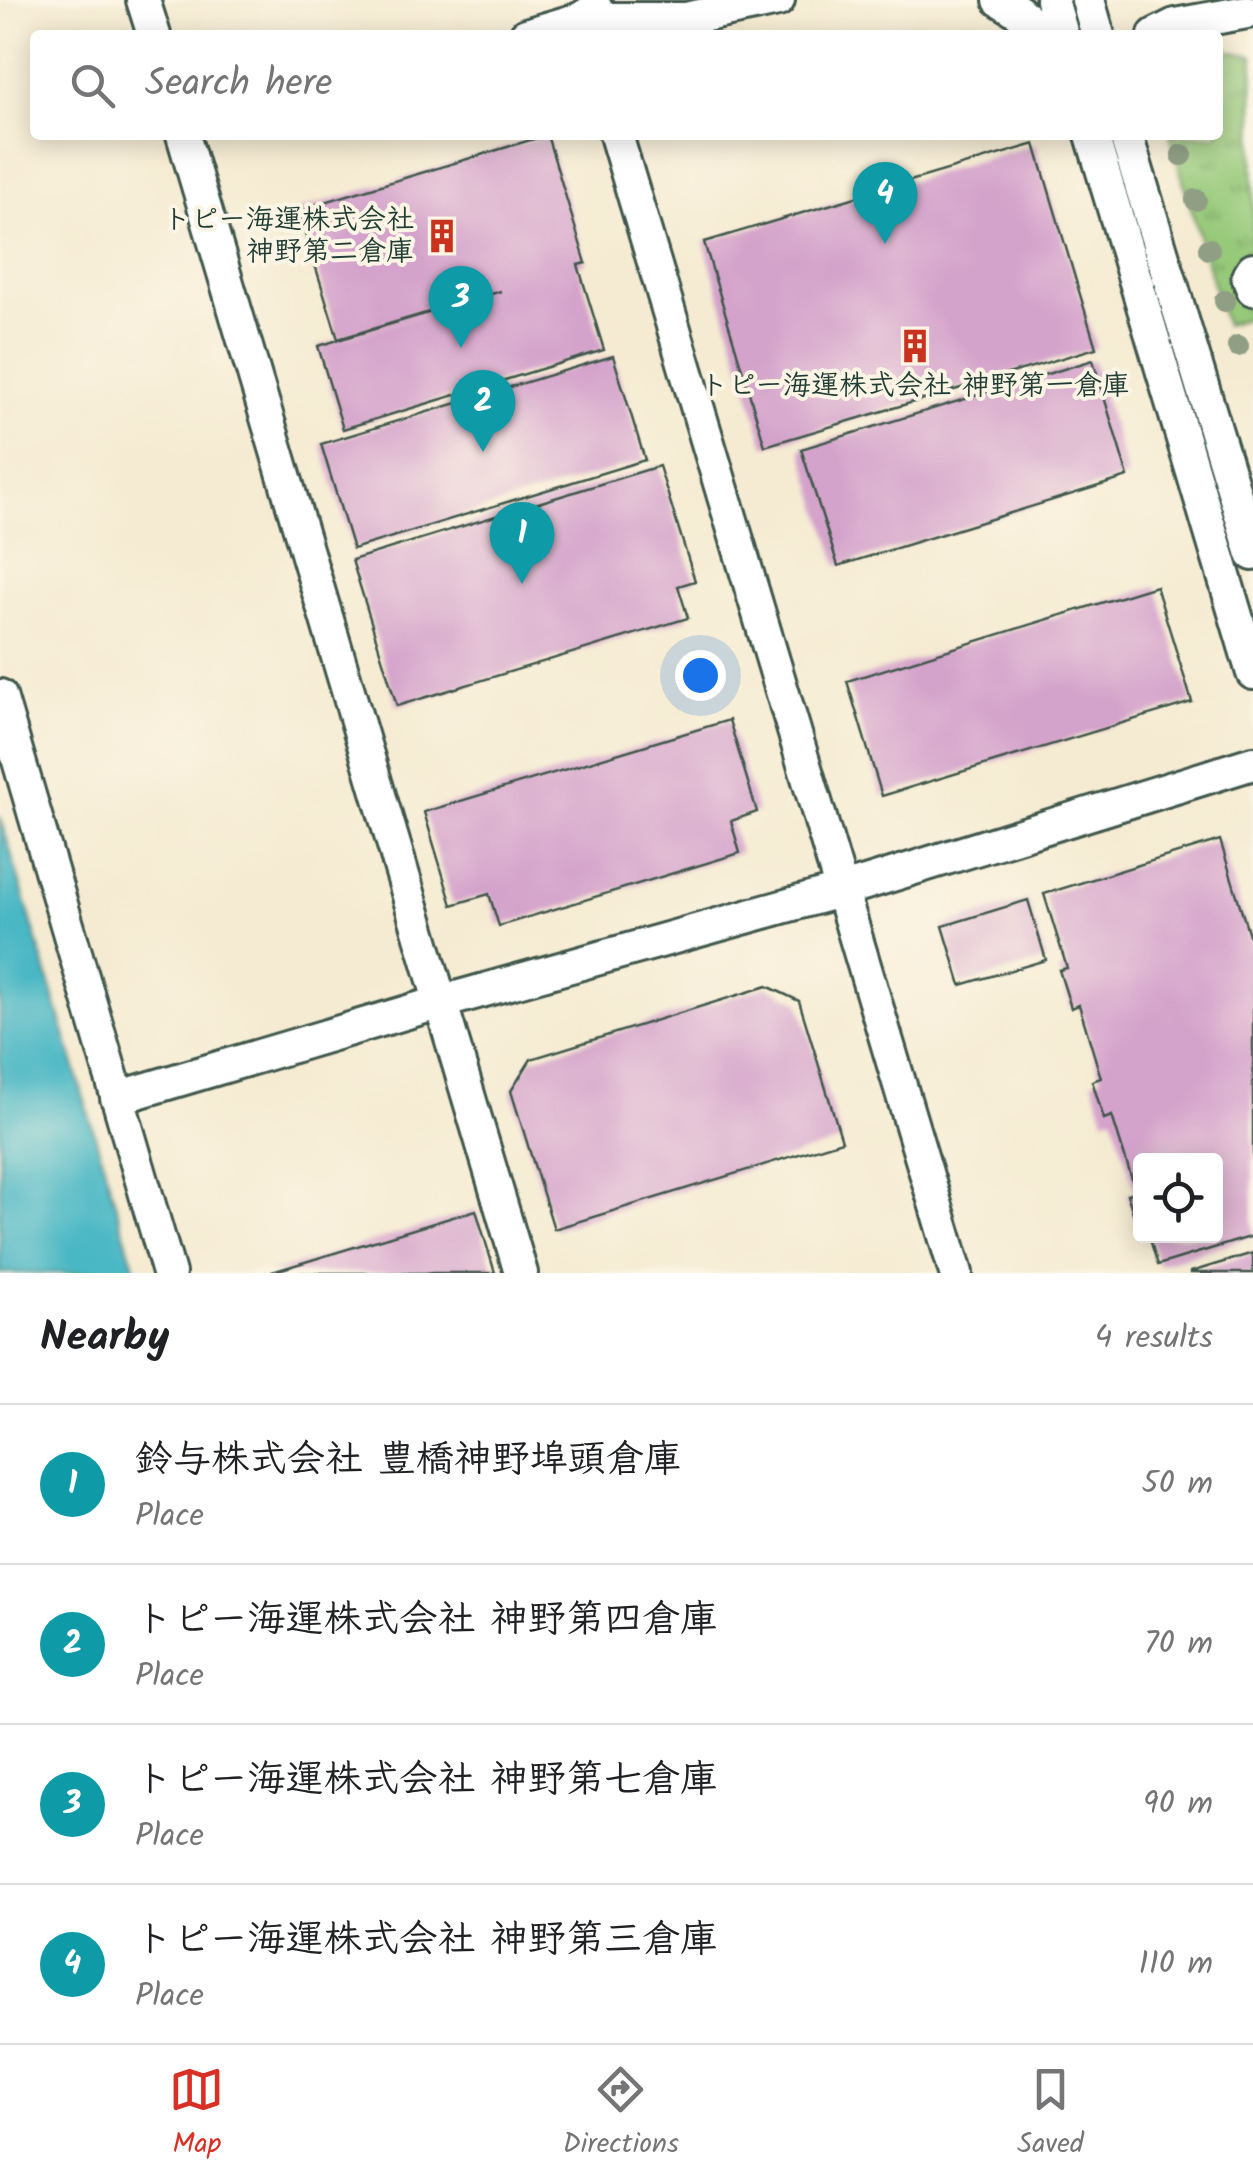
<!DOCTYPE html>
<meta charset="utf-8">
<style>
body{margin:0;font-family:Kalam,"Klee One",sans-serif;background:#f6f6f6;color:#202124}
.controls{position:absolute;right:30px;bottom:30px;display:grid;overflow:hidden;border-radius:10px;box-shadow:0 5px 25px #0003}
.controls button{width:90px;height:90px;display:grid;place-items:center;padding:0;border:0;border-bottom:2px solid #e0e0e0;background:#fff;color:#202124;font:50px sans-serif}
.you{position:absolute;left:700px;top:675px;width:35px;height:35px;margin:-25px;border:8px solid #fff;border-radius:50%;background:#1a73e8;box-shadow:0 0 0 15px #1a73e833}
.badge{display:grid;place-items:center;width:65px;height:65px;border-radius:50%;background:#d93025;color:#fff;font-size:32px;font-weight:700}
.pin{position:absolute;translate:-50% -82px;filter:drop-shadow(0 2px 5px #0008)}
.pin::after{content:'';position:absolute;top:52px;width:35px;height:30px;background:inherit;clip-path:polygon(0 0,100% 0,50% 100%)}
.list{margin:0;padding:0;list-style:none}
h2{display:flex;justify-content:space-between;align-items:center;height:130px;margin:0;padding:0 40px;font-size:42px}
h2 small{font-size:32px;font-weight:400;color:#757577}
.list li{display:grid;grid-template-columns:65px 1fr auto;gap:30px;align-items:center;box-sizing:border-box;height:160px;padding:0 40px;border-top:2px solid #e0e0e0}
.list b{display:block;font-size:38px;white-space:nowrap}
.list p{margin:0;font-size:32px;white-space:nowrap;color:#757577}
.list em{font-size:32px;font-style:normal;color:#757577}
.icon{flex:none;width:55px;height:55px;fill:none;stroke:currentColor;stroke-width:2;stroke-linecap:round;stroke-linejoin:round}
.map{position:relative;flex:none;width:1253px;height:1273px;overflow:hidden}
.search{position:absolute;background:#fff;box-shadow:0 5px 25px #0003;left:30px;right:30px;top:30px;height:110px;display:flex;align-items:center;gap:25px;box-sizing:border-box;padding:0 35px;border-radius:10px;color:#757577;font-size:38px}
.sheet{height:770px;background:#fff}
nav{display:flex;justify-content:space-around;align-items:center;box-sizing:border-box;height:140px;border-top:2px solid #e0e0e0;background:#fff;font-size:28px;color:#757577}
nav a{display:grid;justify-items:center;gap:5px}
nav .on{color:#d93025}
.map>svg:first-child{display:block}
.grass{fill:url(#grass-tufts);stroke:#5a8356;stroke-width:2.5}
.water{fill:#49b7c4;stroke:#347a7c;stroke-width:2.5}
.building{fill:#d4a3cb}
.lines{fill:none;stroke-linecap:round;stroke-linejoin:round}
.minor-casing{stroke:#3f574c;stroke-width:38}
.minor{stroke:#fff;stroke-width:32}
.tree{fill:#909f84}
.labels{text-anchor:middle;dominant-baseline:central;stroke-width:8;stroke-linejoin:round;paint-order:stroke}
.poi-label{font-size:28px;font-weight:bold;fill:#1f3d34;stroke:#fcf5e5;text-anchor:end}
</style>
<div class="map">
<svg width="1253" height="1273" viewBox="0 0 1253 1273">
<defs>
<pattern id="grass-tufts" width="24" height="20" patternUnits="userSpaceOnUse" patternTransform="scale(2.5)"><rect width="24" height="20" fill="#96c979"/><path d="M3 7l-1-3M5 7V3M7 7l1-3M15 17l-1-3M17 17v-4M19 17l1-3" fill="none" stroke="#7aa464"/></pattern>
</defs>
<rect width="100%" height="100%" fill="#fcf5e5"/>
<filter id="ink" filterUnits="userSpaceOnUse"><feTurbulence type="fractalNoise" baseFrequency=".01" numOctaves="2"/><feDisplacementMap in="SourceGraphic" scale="20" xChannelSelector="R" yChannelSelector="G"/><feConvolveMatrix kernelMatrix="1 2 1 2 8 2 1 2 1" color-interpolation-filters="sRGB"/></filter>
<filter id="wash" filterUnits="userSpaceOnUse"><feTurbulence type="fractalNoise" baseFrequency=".0048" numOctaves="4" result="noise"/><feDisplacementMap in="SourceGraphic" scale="40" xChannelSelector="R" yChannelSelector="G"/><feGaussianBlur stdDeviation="2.25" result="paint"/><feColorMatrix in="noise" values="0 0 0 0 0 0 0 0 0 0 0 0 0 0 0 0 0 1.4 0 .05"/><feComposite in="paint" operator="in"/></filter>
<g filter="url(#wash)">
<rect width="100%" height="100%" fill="#f5ebd2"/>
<!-- grass -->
<path class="grass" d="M1218,49L1253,56V246L1234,264L1228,282L1237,300L1252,317L1225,325L1170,135H1218Z"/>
<!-- water -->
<path class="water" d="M0,816L136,1273H0Z"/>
<g id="blocks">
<!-- building -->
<path class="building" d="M547,135L586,263L578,265L604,350L343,429L318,346L501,291L338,339L298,210Z
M1035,144L1096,348L765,446L704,242Z
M613,356L645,460L353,549L321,444Z
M1093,360L1128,477L838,566L801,449Z
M659,466L695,581L678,586L688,618L397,706L352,560Z
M1156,586L1192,702L882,796L847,681Z
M729,720L757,812L731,821L740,853L499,926L489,894L452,905L424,812Z
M1220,840L1253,948V1236L1158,1265L1149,1236H1216V1160H1140V1234L1127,1194L1136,1192L1112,1116L1104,1119L1092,1081L1101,1078L1079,1005L1071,1008L1059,970L1067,968L1044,894Z
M1028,900L1046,960L961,985L943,926Z
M767,986L799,1001L842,1141L554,1229L511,1091L531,1059Z
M476,1210L495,1273H272V1272Z
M1253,1253V1273H1191V1272Z"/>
</g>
</g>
<g filter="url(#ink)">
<use href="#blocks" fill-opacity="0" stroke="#3f574c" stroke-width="2.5"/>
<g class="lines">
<!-- minor casing -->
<g class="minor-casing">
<path id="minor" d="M143,0L154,35
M1000,0L1019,12L1043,35
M1052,0L1062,35
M1088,0L1098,35
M580,19H686L778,0
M526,35L580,19L596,9
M1155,35L1175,25L1247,12
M183,135L521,1273
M616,135L956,1273
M1092,135L1253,673
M1126,135L1253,554
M1253,269L1248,277L1253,289
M0,696L169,1273
M117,1098L438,1003L843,890L1253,763"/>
</g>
<!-- minor -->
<use href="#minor" class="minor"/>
</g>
<!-- trees -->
<g class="tree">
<circle cx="1182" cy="155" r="11"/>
<circle cx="1196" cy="200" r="11"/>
<circle cx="1209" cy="249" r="11"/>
<circle cx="1225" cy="301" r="11"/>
<circle cx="1238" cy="346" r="11"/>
</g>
</g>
<!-- icons -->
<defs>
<g id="building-bare" transform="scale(2.7)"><path d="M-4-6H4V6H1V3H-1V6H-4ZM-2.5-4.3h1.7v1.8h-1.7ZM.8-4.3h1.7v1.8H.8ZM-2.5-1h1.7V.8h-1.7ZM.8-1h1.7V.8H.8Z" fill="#c8321e" stroke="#fcf5e5" stroke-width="2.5" paint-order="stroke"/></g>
</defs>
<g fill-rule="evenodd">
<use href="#building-bare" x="442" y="236"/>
<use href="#building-bare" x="915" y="346"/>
</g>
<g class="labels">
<!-- poi labels -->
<g class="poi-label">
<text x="414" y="220">トピー海運株式会社<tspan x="414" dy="32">神野第二倉庫</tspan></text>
<text x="915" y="386" text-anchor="middle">トピー海運株式会社 神野第一倉庫</text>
</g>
</g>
</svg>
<div class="controls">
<button><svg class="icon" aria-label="locate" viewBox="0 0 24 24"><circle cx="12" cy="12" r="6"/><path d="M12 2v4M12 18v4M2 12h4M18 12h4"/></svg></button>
</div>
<div class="you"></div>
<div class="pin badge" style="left:522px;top:584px;background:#0f9aa8">1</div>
<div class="pin badge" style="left:483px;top:452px;background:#0f9aa8">2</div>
<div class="pin badge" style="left:461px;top:348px;background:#0f9aa8">3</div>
<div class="pin badge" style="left:885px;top:244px;background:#0f9aa8">4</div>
<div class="search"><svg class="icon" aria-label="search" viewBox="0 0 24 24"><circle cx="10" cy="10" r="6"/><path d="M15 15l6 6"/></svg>Search here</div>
</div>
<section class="sheet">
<h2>Nearby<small>4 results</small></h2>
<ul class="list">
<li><span class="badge" style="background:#0f9aa8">1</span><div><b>鈴与株式会社 豊橋神野埠頭倉庫</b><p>Place</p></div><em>50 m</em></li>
<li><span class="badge" style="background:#0f9aa8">2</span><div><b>トピー海運株式会社 神野第四倉庫</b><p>Place</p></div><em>70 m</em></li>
<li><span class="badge" style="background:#0f9aa8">3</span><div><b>トピー海運株式会社 神野第七倉庫</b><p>Place</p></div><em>90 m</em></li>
<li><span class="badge" style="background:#0f9aa8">4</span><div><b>トピー海運株式会社 神野第三倉庫</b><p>Place</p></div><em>110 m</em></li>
</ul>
</section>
<nav>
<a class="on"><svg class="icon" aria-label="map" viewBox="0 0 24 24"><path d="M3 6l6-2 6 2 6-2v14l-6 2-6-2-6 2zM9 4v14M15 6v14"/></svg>Map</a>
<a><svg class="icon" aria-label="directions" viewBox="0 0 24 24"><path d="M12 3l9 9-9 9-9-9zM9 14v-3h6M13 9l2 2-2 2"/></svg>Directions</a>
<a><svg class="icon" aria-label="saved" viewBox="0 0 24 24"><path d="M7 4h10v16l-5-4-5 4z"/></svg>Saved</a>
</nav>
